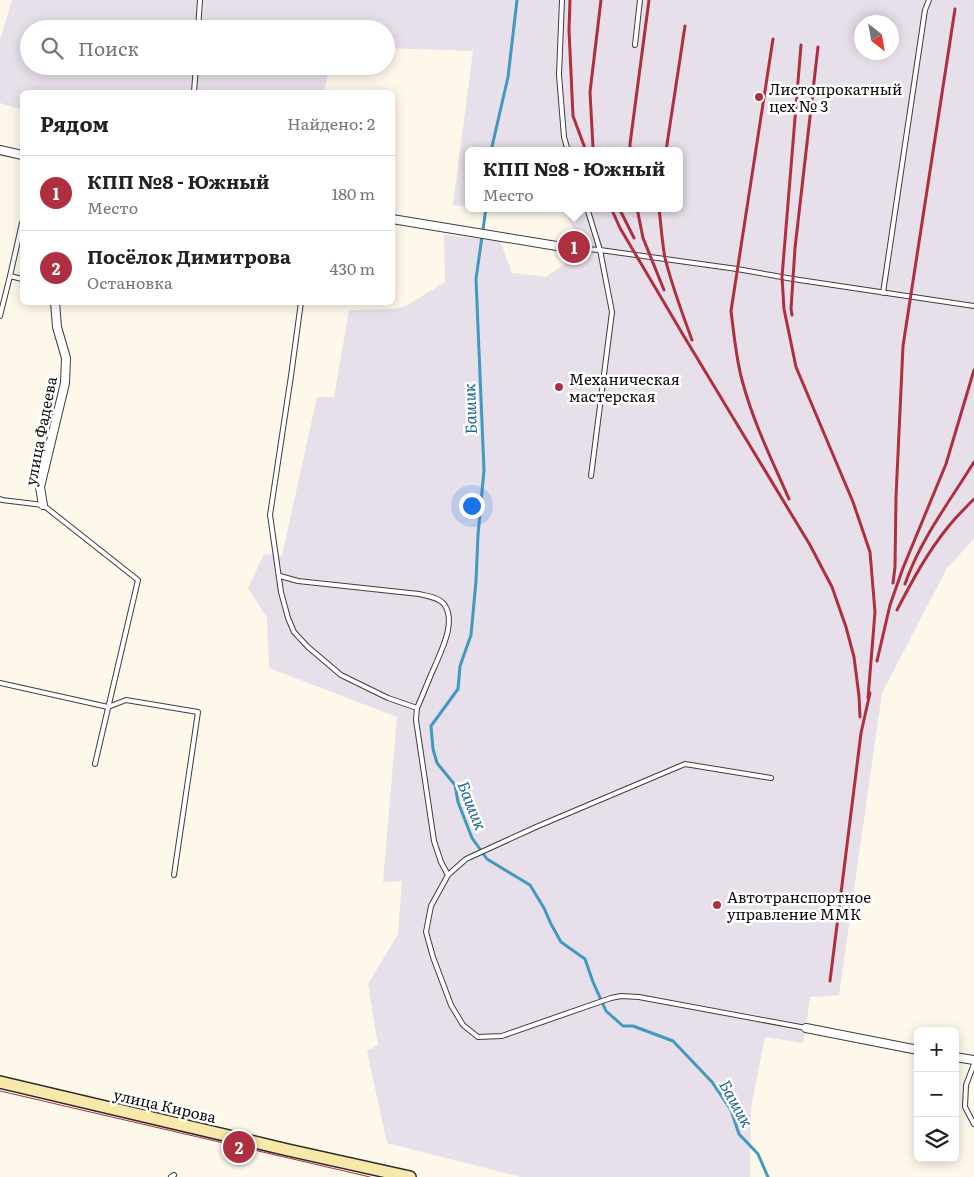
<!DOCTYPE html>
<html lang="ru">
<meta charset="utf-8">
<style>
body{margin:0;font-family:Literata,serif;background:#f6f6f6;color:#222}
.controls{position:absolute;right:15px;bottom:15px;display:grid;overflow:hidden;border-radius:8px;box-shadow:0 2px 12px #0003}
.controls button{width:45px;height:45px;display:grid;place-items:center;padding:0;border:0;border-bottom:1px solid #e0e0e0;background:#fff;color:#222;font:25px sans-serif}
.compass{position:absolute;left:854px;top:15px;width:45px;height:45px;border-radius:50%;background:#fff;box-shadow:0 2px 12px #0003;rotate:149deg}
.you{position:absolute;left:471px;top:505px;width:18px;height:18px;margin:-12px;border:4px solid #fff;border-radius:50%;background:#1a73e8;box-shadow:0 0 0 8px #1a73e833}
.badge{display:grid;place-items:center;width:32px;height:32px;border-radius:50%;background:#ae3040;color:#fff;font-size:16px;font-weight:700}
.pin{position:absolute;translate:-50% -50%;border:2px solid #fff;box-shadow:0 1px 5px #0006}
.popup{position:absolute;left:465px;top:147px;width:218px;height:65px;box-sizing:border-box;display:grid;place-content:center;border-radius:8px;background:#fff;filter:drop-shadow(0 1px 4px #0005);font-size:16px;white-space:nowrap;color:#767676}
.popup b{font-size:19px;color:#222}
.popup::after{content:'';position:absolute;left:50%;top:100%;margin-left:-10px;border:10px solid transparent;border-top-color:#fff}
.list{margin:0;padding:0;list-style:none}
h2{display:flex;justify-content:space-between;align-items:center;height:65px;margin:0;padding:0 20px;font-size:21px}
h2 small{font-size:16px;font-weight:400;color:#767676}
.list li{display:grid;grid-template-columns:32px 1fr auto;gap:15px;align-items:center;box-sizing:border-box;height:75px;padding:0 20px;border-top:1px solid #e0e0e0}
.list b{display:block;font-size:19px;white-space:nowrap}
.list p{margin:0;font-size:16px;white-space:nowrap;color:#767676}
.list em{font-size:16px;font-style:normal;color:#767676}
.icon{flex:none;width:28px;height:28px;fill:none;stroke:currentColor;stroke-width:2;stroke-linecap:round;stroke-linejoin:round}
.map{position:relative;flex:none;width:974px;height:1177px;overflow:hidden}
.search{position:absolute;background:#fff;box-shadow:0 2px 12px #0003;left:20px;top:20px;width:375px;height:55px;display:flex;align-items:center;gap:12px;box-sizing:border-box;padding:0 18px;border-radius:28px;color:#767676;font-size:19px}
.panel{position:absolute;background:#fff;box-shadow:0 2px 12px #0003;left:20px;top:90px;width:375px;height:215px;border-radius:8px}
.map>svg:first-child{display:block}
.industrial{fill:#e7dfe9;fill-rule:evenodd}
.lines{fill:none;stroke-linecap:round;stroke-linejoin:round}
.stream{stroke:#4198c0;stroke-width:3}
.service-casing{stroke:#3e3e3e;stroke-width:6}
.minor-casing{stroke:#3e3e3e;stroke-width:10}
.secondary-casing{stroke:#2d2d2d;stroke-width:14}
.service{stroke:#fff;stroke-width:4}
.minor{stroke:#fff;stroke-width:8}
.secondary{stroke:#f8e9ab;stroke-width:11}
.tram{stroke:#ae3040;stroke-width:1}
.rail{stroke:#ae3040;stroke-width:3}
.poi-dot{fill:#ae3040;stroke:#fff;stroke-width:2}
.labels{text-anchor:middle;dominant-baseline:central;stroke-width:5;stroke-linejoin:round;paint-order:stroke}
.poi-label{font-size:15px;fill:#0b0b0b;stroke:#fff;text-anchor:start}
.street-label{font-size:15px;fill:#0b0b0b;stroke:#fff}
.water-label{font-size:16px;font-style:italic;fill:#206990;stroke:#fff}
</style>
<div class="map">
<svg width="974" height="1177" viewBox="0 0 974 1177">
<rect width="100%" height="100%" fill="#fdf8ea"/>
<!-- industrial -->
<path class="industrial" d="M12,0H974V539L947,568L882,693L839,995L810,997L806,1028L803,1043L765,1037L751,1108L750,1177H521L387,1143L367,1051L378,1045L368,984L398,934L402,881L383,882L397,717L269,668L267,618L248,588L264,554L282,556L317,397H334L349,310L393,309L406,306L445,282L444,235L500,241L512,273L546,277L567,262L573,228L563,208H679V151H469V207L453,205L473,51L386,48V29H29V66H330L324,92H22V109L13,107L0,103V40ZM862,22H892V52H862Z"/>
<g class="lines">
<!-- stream -->
<path class="stream" d="M491,151L508,77L517,0
M486,208L476,279L484,470L478,535L476,581L471,635L460,666L458,689L431,726L433,749L437,763L455,785L458,802L472,838L487,859L530,885L544,908L551,924L561,942L585,959L593,982L606,1011L623,1026H633L673,1041L712,1082L731,1110L739,1134L758,1154L768,1177"/>
<!-- service casing -->
<g class="service-casing">
<path id="service" d="M562,0L559,75L564,137L568,151
M198,29L200,0
M635,45L640,0
M194,92L196,66
M587,208L600,250L612,312L591,476
M569,248L600,250L737,269L793,279L974,306
M10,276L22,223
M883,293L925,10L929,0
M301,302L291,376L270,515L281,592L288,618L294,632L308,647L341,675L388,698L417,708
M0,316L10,276L22,279
M0,499L2,500L43,505L138,580L95,764
M280,576L298,581L419,594C427,596 438,597 444,604C457,622 441,651 434,668C428,681 423,695 417,708L416,720L434,841L441,862L448,875
M0,683L108,707L126,700L198,712L174,875
M771,778L685,764L536,827L466,859L448,875L431,906L426,932L433,957L451,1005L463,1025L478,1037L502,1036L611,998L621,996L639,997L806,1028
M974,1064L966,1085L965,1107L974,1124
M171,1177L174,1175"/>
</g>
<!-- minor casing -->
<g class="minor-casing">
<path id="minor" d="M0,150L22,155
M392,219L569,248
M43,505L40,487L65,383L66,358L57,327L55,302
M806,1028L918,1050
M955,1057L974,1060"/>
</g>
<!-- secondary casing -->
<g class="secondary-casing">
<path id="secondary" d="M0,1082L288,1150L410,1177"/>
</g>
<!-- service -->
<use href="#service" class="service"/>
<!-- minor -->
<use href="#minor" class="minor"/>
<!-- secondary -->
<use href="#secondary" class="secondary"/>
<!-- tram -->
<path class="tram" d="M0,1091L370,1177"/>
<!-- rail -->
<path class="rail" d="M570,0L569,30L573,116L586,151
M773,39L731,311C734,334 736,358 742,380C753,422 772,460 789,499
M801,45L782,277L784,309L796,367L853,502L870,552L875,612L868,698
M595,151L593,147L590,92L601,0
M630,151V144L649,0
M666,151L685,26
M611,208L620,228L685,338L810,545L832,587L846,627L854,657L859,696L860,717
M619,208L634,238
M637,208L643,238L664,290
M659,208C661,225 662,242 665,258C672,286 682,313 692,340
M792,315L791,309L795,248L818,47
M893,583L895,567L896,497L903,346L955,9
M905,584C920,540 950,501 974,462
M897,610C912,581 927,553 948,527C956,517 965,508 974,499
M877,661L890,605L903,568L946,464L974,370
M830,981L861,733L870,693"/>
</g>
<!-- markers -->
<g class="poi-dot">
<circle cx="759" cy="97" r="5"/>
<circle cx="559" cy="387" r="5"/>
<circle cx="717" cy="905" r="5"/>
</g>
<g class="labels">
<!-- poi labels -->
<g class="poi-label">
<text x="769" y="88">Листопрокатный<tspan x="769" dy="17">цех № 3</tspan></text>
<text x="569" y="378">Механическая<tspan x="569" dy="17">мастерская</tspan></text>
<text x="727" y="896">Автотранспортное<tspan x="727" dy="17">управление ММК</tspan></text>
</g>
<!-- street labels -->
<g class="street-label">
<text transform="translate(40 431) rotate(-79)">улица Фадеева</text>
<text transform="translate(165 1105) rotate(13)">улица Кирова</text>
</g>
<!-- water labels -->
<g class="water-label">
<text transform="translate(469 409) rotate(-92)">Башик</text>
<text transform="translate(473 805) rotate(68)">Башик</text>
<text transform="translate(737 1103) rotate(61)">Башик</text>
</g>
</g>
</svg>
<div class="controls">
<button>+</button>
<button>−</button>
<button><svg class="icon" aria-label="layers" viewBox="0 0 24 24"><path d="M12 4l9 5-9 5-9-5zM3 14l9 5 9-5"/></svg></button>
</div>
<svg class="compass" viewBox="-18 -18 36 36"><path d="M0-13l5 13h-10z" fill="#e53935"/><path d="M0 13l5-13h-10z" fill="#767676"/></svg>
<div class="you"></div>
<div class="pin badge" style="left:574px;top:247px">1</div>
<div class="popup"><b>КПП №8 - Южный</b>Место</div>
<div class="pin badge" style="left:239px;top:1147px">2</div>
<div class="search"><svg class="icon" aria-label="search" viewBox="0 0 24 24"><circle cx="10" cy="10" r="6"/><path d="M15 15l6 6"/></svg>Поиск</div>
<section class="panel">
<h2>Рядом<small>Найдено: 2</small></h2>
<ul class="list">
<li><span class="badge">1</span><div><b>КПП №8 - Южный</b><p>Место</p></div><em>180 m</em></li>
<li><span class="badge">2</span><div><b>Посёлок Димитрова</b><p>Остановка</p></div><em>430 m</em></li>
</ul>
</section>
</div>
